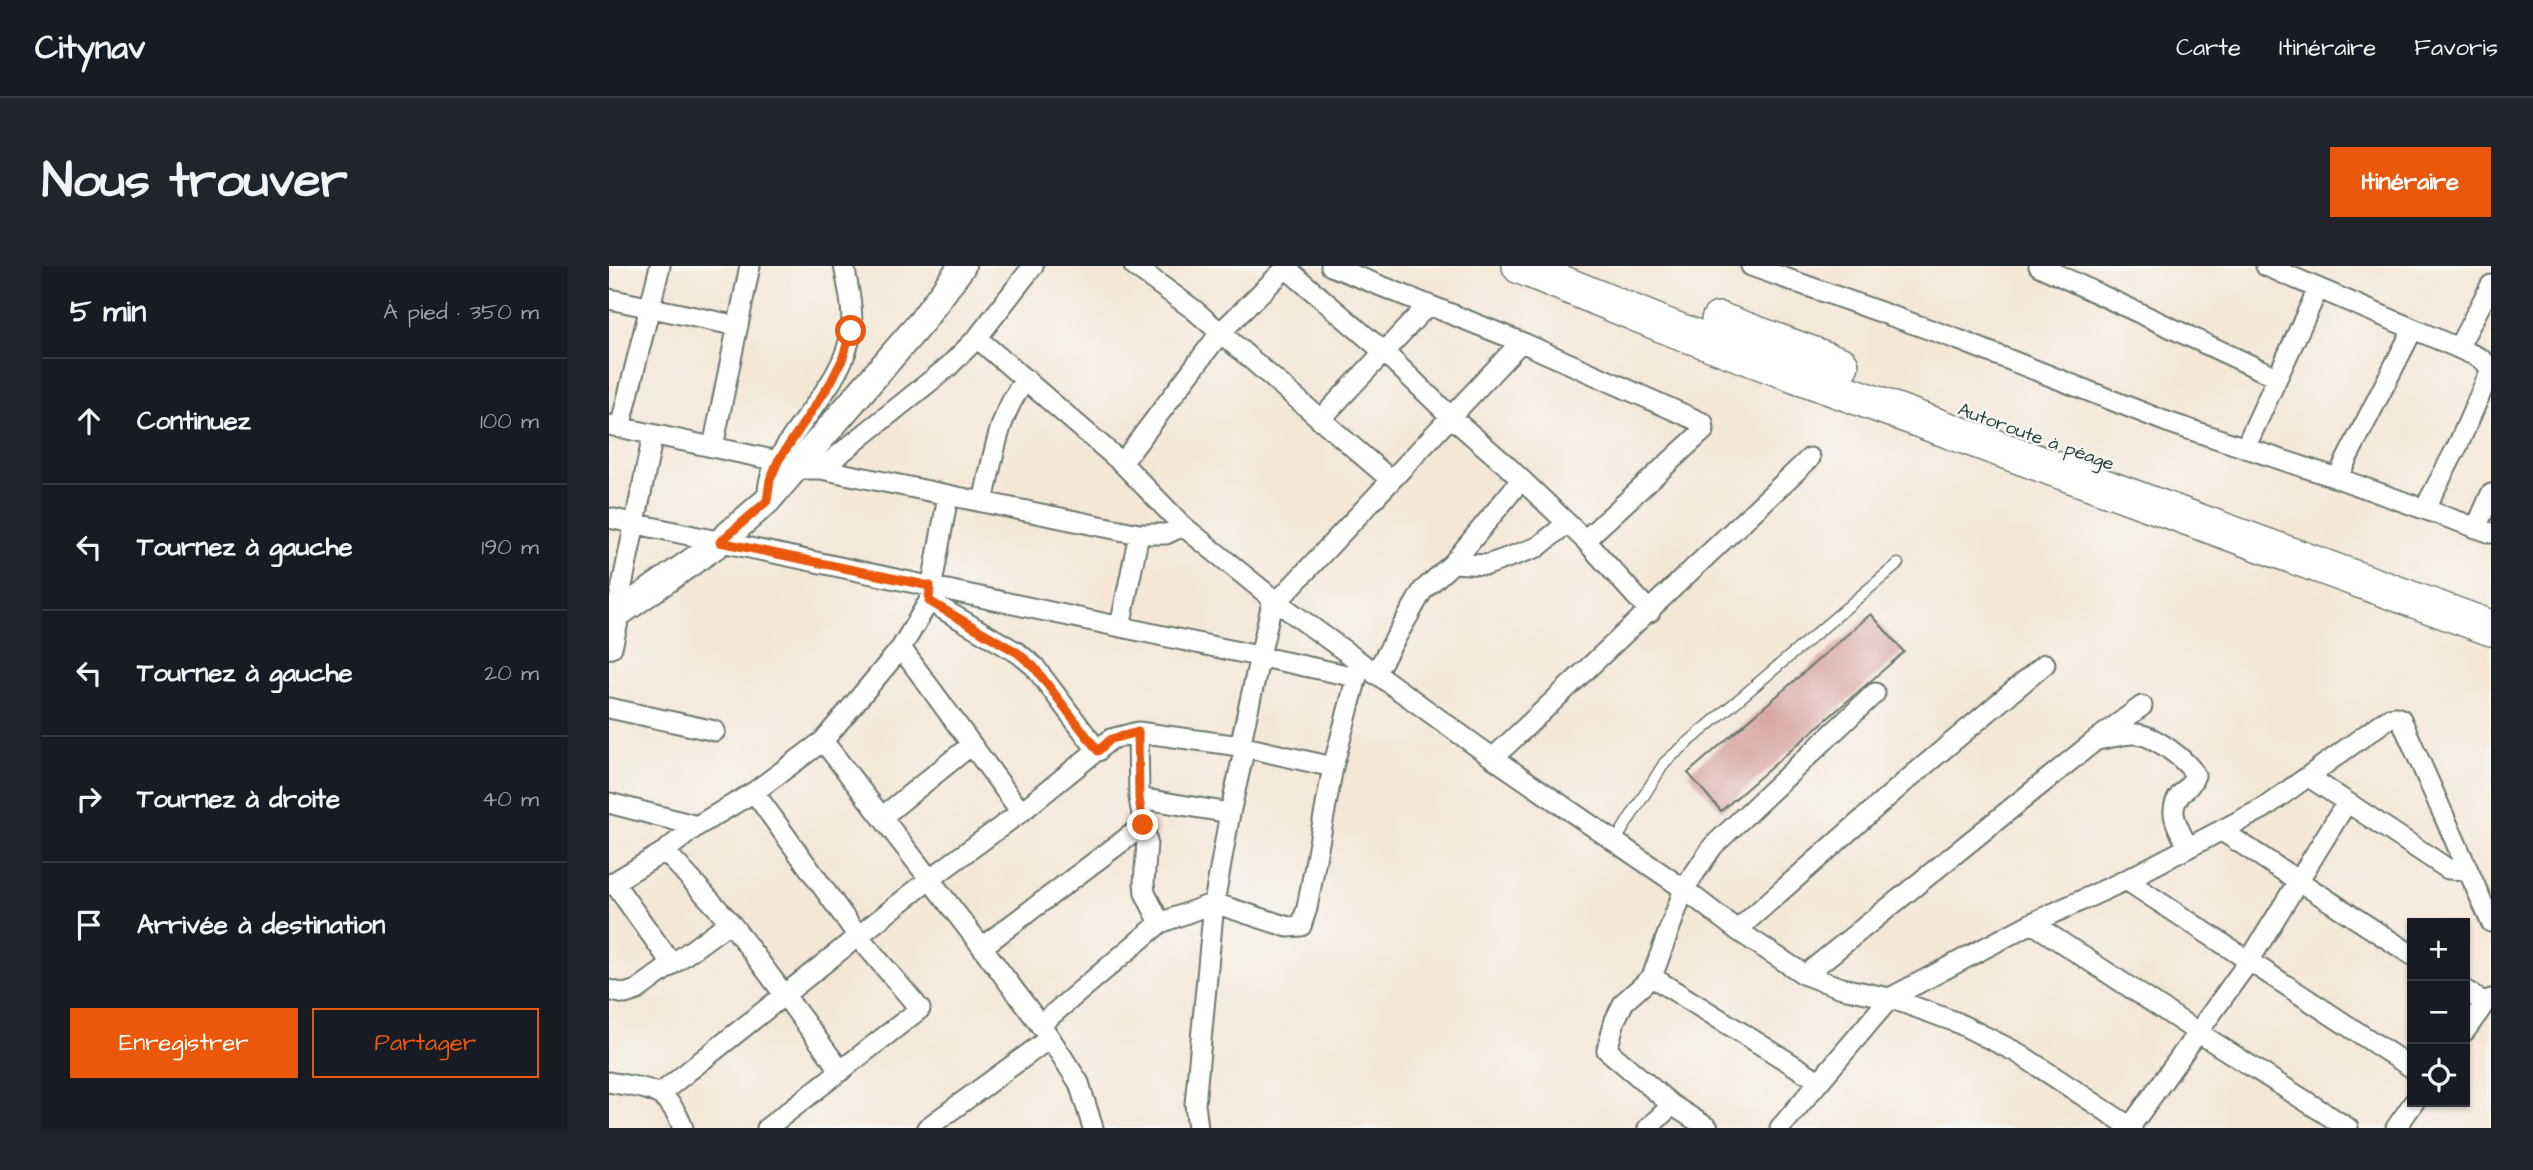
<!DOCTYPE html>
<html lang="fr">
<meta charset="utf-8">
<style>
body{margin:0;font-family:"Architects Daughter",sans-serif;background:#20242c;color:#f1f3f6}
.controls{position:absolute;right:21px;bottom:21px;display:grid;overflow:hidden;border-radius:0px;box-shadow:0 2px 5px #0004}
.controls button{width:63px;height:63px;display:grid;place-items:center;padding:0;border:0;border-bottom:2px solid #363941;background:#171b24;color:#f1f3f6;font:35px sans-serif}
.stop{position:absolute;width:21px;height:21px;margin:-16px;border:5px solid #ea580c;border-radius:50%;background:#fff}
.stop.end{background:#ea580c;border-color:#fff;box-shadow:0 2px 7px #0008}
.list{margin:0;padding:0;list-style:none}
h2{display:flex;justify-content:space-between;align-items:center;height:91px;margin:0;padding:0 28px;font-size:30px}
h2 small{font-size:23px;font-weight:400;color:#9ea1a6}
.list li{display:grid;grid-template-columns:46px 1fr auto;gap:21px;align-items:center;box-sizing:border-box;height:126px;padding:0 28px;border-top:2px solid #363941}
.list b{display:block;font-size:26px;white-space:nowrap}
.list em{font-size:23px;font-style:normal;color:#9ea1a6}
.actions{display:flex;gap:14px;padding:21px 28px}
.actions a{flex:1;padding:16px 0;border:2px solid #ea580c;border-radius:0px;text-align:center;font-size:24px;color:#ea580c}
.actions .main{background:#ea580c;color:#fff}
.icon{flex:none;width:38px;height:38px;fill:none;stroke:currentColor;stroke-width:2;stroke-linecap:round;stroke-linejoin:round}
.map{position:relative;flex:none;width:1882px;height:862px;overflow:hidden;border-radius:0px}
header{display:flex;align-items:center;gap:42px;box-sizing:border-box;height:98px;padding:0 35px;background:#171b24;border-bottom:2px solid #363941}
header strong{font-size:33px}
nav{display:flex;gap:38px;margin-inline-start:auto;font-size:24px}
.intro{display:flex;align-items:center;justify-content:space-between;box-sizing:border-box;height:168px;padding:0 42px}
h1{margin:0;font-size:49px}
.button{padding:18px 32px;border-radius:0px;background:#ea580c;color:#fff;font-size:24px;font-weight:700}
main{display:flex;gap:42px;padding:0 42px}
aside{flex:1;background:#171b24;border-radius:0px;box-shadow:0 2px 5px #0004}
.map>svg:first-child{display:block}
.building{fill:#d69d97}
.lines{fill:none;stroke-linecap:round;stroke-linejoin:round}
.lane-casing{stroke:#6a786d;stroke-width:13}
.street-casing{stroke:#6a786d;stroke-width:23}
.secondary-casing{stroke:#6a786d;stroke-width:30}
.highway-casing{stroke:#6a786d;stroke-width:38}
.lane{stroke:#fff;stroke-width:10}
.street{stroke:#fff;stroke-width:19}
.secondary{stroke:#fff;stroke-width:26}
.highway{stroke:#fff;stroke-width:35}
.route{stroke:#ea580c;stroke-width:9}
.labels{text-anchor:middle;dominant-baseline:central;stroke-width:5;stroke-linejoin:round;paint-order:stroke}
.street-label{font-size:19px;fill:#1f3d34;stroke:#f6f6f2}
</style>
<header>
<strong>Citynav</strong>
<nav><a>Carte</a><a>Itinéraire</a><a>Favoris</a></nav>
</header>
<div class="intro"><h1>Nous trouver</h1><a class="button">Itinéraire</a></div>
<main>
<aside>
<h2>5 min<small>À pied · 350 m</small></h2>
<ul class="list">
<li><svg class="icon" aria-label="ahead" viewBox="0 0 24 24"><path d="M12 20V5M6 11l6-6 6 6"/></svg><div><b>Continuez</b></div><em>100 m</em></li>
<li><svg class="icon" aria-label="left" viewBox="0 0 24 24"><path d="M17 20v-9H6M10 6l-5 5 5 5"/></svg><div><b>Tournez à gauche</b></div><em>190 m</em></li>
<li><svg class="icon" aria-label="left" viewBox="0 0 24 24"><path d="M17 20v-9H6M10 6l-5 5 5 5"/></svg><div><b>Tournez à gauche</b></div><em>20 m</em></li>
<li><svg class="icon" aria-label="right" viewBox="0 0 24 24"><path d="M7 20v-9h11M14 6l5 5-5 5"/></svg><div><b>Tournez à droite</b></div><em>40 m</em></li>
<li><svg class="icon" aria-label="arrive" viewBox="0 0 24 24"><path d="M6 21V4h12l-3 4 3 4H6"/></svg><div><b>Arrivée à destination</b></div></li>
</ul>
<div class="actions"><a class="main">Enregistrer</a><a>Partager</a></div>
</aside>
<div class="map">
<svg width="1882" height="862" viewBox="0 0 1882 862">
<rect width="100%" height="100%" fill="#f6f6f2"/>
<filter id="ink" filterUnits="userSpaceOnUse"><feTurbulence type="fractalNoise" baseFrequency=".0143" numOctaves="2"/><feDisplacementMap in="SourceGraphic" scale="14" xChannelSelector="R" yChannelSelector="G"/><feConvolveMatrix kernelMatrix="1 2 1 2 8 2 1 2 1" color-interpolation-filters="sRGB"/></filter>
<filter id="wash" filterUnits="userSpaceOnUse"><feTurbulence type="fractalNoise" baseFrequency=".00686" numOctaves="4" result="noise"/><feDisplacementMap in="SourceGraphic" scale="28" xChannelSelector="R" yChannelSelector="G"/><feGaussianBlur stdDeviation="1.57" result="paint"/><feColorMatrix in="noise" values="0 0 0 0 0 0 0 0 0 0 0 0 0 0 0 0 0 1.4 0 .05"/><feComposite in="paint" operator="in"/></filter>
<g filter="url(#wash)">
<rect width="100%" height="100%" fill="#f5e7d6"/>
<g id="blocks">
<!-- building -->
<path class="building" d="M1262,348L1295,386L1112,545L1079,507Z"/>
</g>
</g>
<g filter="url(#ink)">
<use href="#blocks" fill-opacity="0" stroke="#6a786d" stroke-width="2"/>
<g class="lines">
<!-- lane casing -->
<g class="lane-casing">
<path id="lane" d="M1007,574L1056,496L1289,298"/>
</g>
<!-- street casing -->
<g class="street-casing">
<path id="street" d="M525,0L584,43L782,214
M722,0L912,76L1094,157L1095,164L976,274
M1142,0L1350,74L1558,156L1728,212L1882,267
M1430,0L1667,111
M1657,0L1849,82C1860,88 1880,92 1881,106L1849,179L1816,242
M677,2L775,86L842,151L896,198L976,274L1041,346
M0,33L129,60
M368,72L424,0
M1849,82L1882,19
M711,154L819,39
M0,159L169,195
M11,162L51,0
M104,181L141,0
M1636,182L1709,23
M513,197L611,67L679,0
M187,203H212L339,101L368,72L513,197L574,260L668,336L884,492L1075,623L1128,664L1196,709L1233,722L1281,732L1347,756L1409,787L1523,862
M212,203L530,268H557L574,260
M1728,212L1804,63
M159,234C159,227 159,219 161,213C177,163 235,120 242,65C245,45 239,20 235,0
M374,236C384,193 389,148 417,113
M0,252L747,411
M1867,262L1882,228
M844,297L912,214
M320,335L409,387L425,400L489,485
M668,336L912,76
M1,348L7,349L44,169
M511,361L530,268
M292,382L412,546
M766,408L814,324L844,297L878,299L929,281L958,257
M0,442L106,465
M529,466L530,532L538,576L535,617L536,627L551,657L605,637L679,661L692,660L698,642L724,501L751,399
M1489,474C1501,472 1516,467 1528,468C1546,470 1578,494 1586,509C1583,518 1578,522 1572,528C1556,546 1571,563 1579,582
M214,475L373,681L441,772L470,817L484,862
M631,480L664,332
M884,492L1201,192
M1700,511L1839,603L1859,604L1882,656
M145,526L249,670L311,743L158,862
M530,532L621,547
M0,537L88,560
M273,551L362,479
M1613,565L1803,689
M56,585L121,656L232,805
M1517,614L1803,802
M5,617L63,698
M0,619L56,585L88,560L145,526L214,475L292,382L320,335L339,230
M1423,657L1590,767L1739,862
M1128,664L1298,514L1436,398
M373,681L535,559
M1196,709L1487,474L1533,440
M1043,711L1210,815
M0,724L16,728L28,724L121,656
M1856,724L1876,737
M431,759L551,657
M1856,765L1876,737L1882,733
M0,816C40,824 58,820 74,862
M52,827L321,613L412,546L502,473L529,466L631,480L724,501
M1521,861L1640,695L1738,536
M318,862L441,772
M589,862L586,838L605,637L621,547L636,481
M1039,862L1063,839
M1099,862L1063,839L998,784L1006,754L1015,736L1043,711L1075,623L1104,580L1266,427
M1171,862L1281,732L1423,657L1517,614L1655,542L1780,452L1787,451L1792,453L1859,604
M1787,862L1805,836"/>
</g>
<!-- secondary casing -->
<g class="secondary-casing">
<path id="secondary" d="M0,379L7,349L111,276L158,235L313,55L353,0"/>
</g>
<!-- highway casing -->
<g class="highway-casing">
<path id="highway" d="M911,0L1062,62L1166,101L1882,362
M1110,54L1232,99"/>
</g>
<!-- lane -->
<use href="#lane" class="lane"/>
<!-- street -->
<use href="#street" class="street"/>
<!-- secondary -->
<use href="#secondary" class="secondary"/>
<!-- highway -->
<use href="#highway" class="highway"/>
</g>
</g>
<g class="lines" filter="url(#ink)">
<!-- route -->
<path class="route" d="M242,65L233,94L222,116L169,195L161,214L158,235L111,276L321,320L320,335L409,387L425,401L489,485L502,473L529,466L530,532L534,559"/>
</g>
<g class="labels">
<!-- street labels -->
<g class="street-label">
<text transform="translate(1427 171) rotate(20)">Autoroute à péage</text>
</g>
</g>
</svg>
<div class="controls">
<button>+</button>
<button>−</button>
<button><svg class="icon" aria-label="locate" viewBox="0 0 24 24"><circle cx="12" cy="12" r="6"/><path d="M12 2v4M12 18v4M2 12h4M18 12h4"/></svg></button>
</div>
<div class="stop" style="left:242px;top:65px"></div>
<div class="stop end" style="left:534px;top:559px"></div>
</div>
</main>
